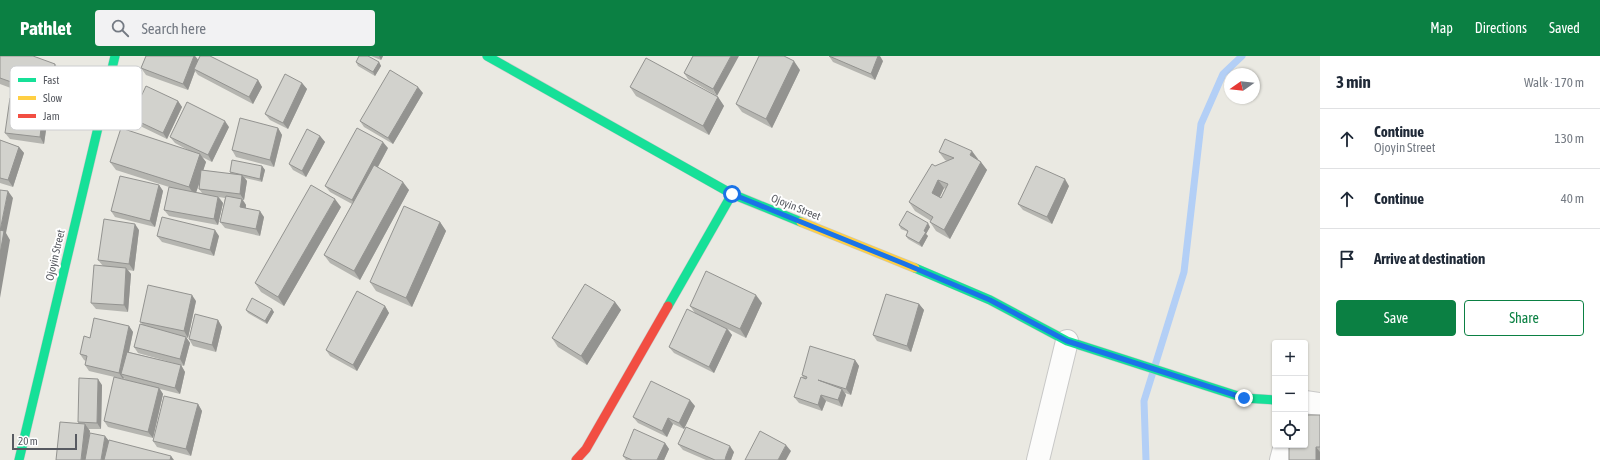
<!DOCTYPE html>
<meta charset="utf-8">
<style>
body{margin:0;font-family:"Asap Condensed",sans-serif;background:#f2f2f3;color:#1f2937}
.controls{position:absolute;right:12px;bottom:12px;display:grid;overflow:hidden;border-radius:4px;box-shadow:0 1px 3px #0004}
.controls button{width:36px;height:36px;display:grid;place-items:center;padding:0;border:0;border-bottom:1px solid #e0e1e3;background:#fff;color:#1f2937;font:20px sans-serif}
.compass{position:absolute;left:1224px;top:12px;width:36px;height:36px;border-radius:50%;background:#fff;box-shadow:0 1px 3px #0004;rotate:256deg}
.scale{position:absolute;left:12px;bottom:10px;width:65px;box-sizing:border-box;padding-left:4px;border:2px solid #575a61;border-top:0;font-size:11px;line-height:14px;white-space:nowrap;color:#575a61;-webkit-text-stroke:3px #fff;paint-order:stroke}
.stop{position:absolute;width:12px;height:12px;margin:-9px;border:3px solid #1a73e8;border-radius:50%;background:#fff}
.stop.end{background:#1a73e8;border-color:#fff;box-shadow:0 1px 4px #0008}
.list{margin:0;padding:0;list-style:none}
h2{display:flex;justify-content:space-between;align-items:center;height:52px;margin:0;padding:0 16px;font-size:17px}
h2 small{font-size:13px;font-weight:400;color:#747a83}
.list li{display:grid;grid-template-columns:26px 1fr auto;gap:12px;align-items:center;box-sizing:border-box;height:60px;padding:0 16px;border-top:1px solid #e0e1e3}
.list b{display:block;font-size:15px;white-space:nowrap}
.list p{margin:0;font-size:13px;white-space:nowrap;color:#747a83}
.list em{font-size:13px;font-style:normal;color:#747a83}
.actions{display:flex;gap:8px;padding:12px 16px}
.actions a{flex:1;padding:9px 0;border:1px solid #0b8043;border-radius:4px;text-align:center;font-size:14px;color:#0b8043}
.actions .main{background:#0b8043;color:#fff}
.icon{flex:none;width:22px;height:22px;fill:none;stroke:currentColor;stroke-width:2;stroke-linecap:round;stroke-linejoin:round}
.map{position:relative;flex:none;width:1320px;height:404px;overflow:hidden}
header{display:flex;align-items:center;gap:24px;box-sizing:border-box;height:56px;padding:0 20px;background:#0b8043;color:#fff}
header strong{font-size:19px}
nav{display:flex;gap:22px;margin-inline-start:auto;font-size:14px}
.search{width:280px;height:36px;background:#f2f2f3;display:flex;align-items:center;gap:10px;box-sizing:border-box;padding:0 14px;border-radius:4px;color:#747a83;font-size:15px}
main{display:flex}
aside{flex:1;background:#fff}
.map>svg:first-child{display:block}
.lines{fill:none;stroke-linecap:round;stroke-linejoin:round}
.stream{stroke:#b3cff6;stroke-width:7}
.street-casing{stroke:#c8c8c7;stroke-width:24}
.fast-casing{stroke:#c8c8c7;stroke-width:10}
.slow-casing{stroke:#c8c8c7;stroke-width:10}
.jam-casing{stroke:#c8c8c7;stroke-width:10}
.street{stroke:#fcfcfb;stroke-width:22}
.fast{stroke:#16e098;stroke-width:9}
.slow{stroke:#ffcf43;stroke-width:9}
.jam{stroke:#f24e42;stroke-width:9}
.wall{fill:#b5b5b0;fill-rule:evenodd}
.shaded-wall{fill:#939390}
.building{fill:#d2d2cd;stroke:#939390;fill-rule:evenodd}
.route{stroke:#1a73e8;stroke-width:5}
.labels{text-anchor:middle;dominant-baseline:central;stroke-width:4;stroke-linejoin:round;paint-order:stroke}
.street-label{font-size:11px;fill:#575a61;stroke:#fff}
.key{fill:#fff;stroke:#cdced0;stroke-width:1}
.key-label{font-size:11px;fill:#575a61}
</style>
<header>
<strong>Pathlet</strong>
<div class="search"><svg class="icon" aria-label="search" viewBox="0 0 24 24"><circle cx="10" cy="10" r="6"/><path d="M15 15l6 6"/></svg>Search here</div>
<nav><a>Map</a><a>Directions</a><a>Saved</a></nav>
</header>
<main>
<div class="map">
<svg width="1320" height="404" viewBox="0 0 1320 404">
<rect width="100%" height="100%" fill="#eae9e2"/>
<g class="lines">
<!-- stream -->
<path class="stream" d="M1146,404L1144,345L1184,216L1201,68L1223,18L1242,0"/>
<!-- street casing -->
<g class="street-casing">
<path id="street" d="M1305,346L1320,348
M1038,404L1067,285
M1281,404L1285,389"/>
</g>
<!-- fast casing -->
<g class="fast-casing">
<path id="fast" d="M487,0L732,138L801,166
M915,212L990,244L1067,285L1244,342L1275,344
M668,250L732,138
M19,404L115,0"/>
</g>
<!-- slow casing -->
<g class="slow-casing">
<path id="slow" d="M801,166L915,212"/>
</g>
<!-- jam casing -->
<g class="jam-casing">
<path id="jam" d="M576,404L586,393L668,250"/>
</g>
<!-- street -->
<use href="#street" class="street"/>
<!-- fast -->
<use href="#fast" class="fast"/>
<!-- slow -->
<use href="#slow" class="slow"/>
<!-- jam -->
<use href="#jam" class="jam"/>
</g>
<!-- wall -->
<path class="wall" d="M0,0L61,17L51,47L0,28Z
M146,0H195L198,4L258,24L262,31L253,48L198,19L195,15L188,34L146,19L141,12Z
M371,0H383L381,4Z
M693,0L717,40L688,23L684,17Z
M829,0L883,5L875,24L833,6Z
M356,6H379L381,10L375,20L358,10Z
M800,14L772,72L742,56L736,48Z
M302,27L307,33L288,73L270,64L265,58Z
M630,31L718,41L724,50L709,79L636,40Z
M423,37L393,88L364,71L360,65Z
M178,45L182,51L167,83L136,68L131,62Z
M49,53L44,88L10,83L5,77Z
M229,71L212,106L202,101L206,106L203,114L231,118L230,116L262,110L265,114L262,126L245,122L247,125L244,144H243L246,149V152L264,161L260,180L225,172L220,166L225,142L219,141L223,147L218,169L169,160L164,154L169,131L116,114L110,106L188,94L175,87L170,81ZM200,126L199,133L202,137L196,136Z
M278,72L282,79L274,111L236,101L232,94Z
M320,80L325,86L306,121L293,114L289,108Z
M0,84L19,91L24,97L13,131L0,127Z
M388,92L378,111L409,134L360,224L330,207L324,199L352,148L330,136L325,130Z
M939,96L978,103L987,114L950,183L936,175L930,166L931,165L915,155L909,146L947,105L945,104ZM944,132L945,133L941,142L940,141Z
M159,129L163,135L155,171L115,161L111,155Z
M1069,130L1052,168L1023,154L1018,148Z
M341,151L284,250L261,236L255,227Z
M440,166L446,175L412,251L376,235L370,226Z
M899,169L930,171L926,178L928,180L922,191L908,183L906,180L908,176L901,173Z
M139,174L134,215L128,214L131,218L128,256L96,253L91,247L103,210L98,204Z
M157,180H219L214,200L162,186Z
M196,245L188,282L186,281L190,287L184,310L138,297L134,291L143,269L140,266Z
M615,246L621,254L587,309L558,291L552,282Z
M762,247L746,282L728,273L732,279L714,317L674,297L669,291L695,257L690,250Z
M919,248L924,254L911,296L877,285L873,279Z
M385,250L389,257L357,315L330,300L326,294Z
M246,254L274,256L267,268L248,257Z
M218,264L222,271L216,296L193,290L189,283Z
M129,270L133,276L129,296L181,309L185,316L180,338L160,333L163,338L153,382L108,371L104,365L125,324L124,322L123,323L89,315L85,309L86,305L84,304L80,298L90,282Z
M855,304L859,310L851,339L845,337L846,339L842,351L826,345L822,355L799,347L794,341L803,322L802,319Z
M102,329L101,373H88L90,375L88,387L109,385L56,404L79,368L78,366Z
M198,348L202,355L191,400L157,391L153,385Z
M695,350L684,373L673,368L667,381L638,367L633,361Z
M1320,359V404H1289Z
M665,387L669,393L664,404H626L623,400Z
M678,388L734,396L731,404H706L683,394Z"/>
<!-- shaded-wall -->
<path class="shaded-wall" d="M194,0H195L199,5L194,13L195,15L188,34L183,28Z
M379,0H383L381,4Z
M731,0H739L717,40L713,33Z
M878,0H880L883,5L875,24L871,18Z
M794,5L800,14L772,72L766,63Z
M379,6L381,10L375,20L373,16Z
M55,8L61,17L51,47L45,38Z
M258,24L262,31L253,48L249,41Z
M302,27L307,33L288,73L283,67Z
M418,31L423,37L393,88L388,82Z
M718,41L724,50L709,79L703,70Z
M178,45L182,51L167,83L163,77Z
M44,47L49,53L44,88L40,81Z
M225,65L229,71L212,106L208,99Z
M278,72L282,79L274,111L270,104Z
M320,80L325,86L306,121L302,115Z
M383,86L388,92L356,151L352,144Z
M19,91L24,97L13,131L8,124Z
M972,95L978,103L976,108L970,99Z
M200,98L206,106L195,140L189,131Z
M981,106L987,114L950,183L944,174Z
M262,110L265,114L262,126L260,123Z
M242,119L247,125L244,144L240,138Z
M1065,123L1069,130L1052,168L1047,161Z
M938,124L944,132L938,145L932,137Z
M403,126L409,134L360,224L354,215Z
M159,129L163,135L155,171L150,165Z
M8,135L13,142L6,177L10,184L0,242V175Z
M218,141L223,147L218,169L214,163Z
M242,143L246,149L245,157L240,151Z
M335,143L341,151L284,250L278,241Z
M260,155L264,161L260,180L256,173Z
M440,166L446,175L412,251L406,242Z
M928,167L930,171L926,178L928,180L922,191L919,187L924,175Z
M135,168L139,174L134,215L129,208Z
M215,174L219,180L214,200L210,194Z
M126,212L131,218L128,256L124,249Z
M192,239L196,245L188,282L184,275Z
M756,239L762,247L746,282L740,273Z
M615,246L621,254L587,309L581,300Z
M919,248L924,254L911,296L907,290Z
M385,250L389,257L357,315L353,309Z
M272,253L274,256L267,268L265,265Z
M218,264L222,271L216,296L212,289Z
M129,270L133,276L124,319L121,318L124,322L123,323L119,317Z
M727,273L732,279L714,317L709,311Z
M186,281L190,287L184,310L180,303Z
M855,304L859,310L851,339L846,333Z
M181,309L185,316L180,338L175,332Z
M98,323L102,329L101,373L97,367Z
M159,332L163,338L153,382L148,376Z
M842,333L846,339L842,351L838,344Z
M821,339L826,345L822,355L818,349Z
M690,344L695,350L684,373L679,367Z
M198,348L202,355L191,400L186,393Z
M668,362L673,368L667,381L662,375Z
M85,368L90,375L86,404H81Z
M105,380L110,386L107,404H101Z
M665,387L669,393L664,404H657Z
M786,389L791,395L786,404H778Z
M730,390L734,396L731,404H725L726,400Z
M1316,391L1320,396V404H1316Z
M171,400L174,404H170Z"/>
<!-- building -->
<path class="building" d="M0,0H33L55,8L45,38L0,22Z
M146,0H194L183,28L141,12Z
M200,0H210L258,24L249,41L194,13Z
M359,0H368L379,6L373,16L356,6Z
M693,0H731L713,33L684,17Z
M759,0H784L794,5L766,63L736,48Z
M829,0H878L871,18Z
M646,2L718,41L703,70L630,31Z
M390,14L418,31L388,82L360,65Z
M285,18L302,27L283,67L265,58Z
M146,30L178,45L163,77L131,62Z
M10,42L44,47L40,81L5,77Z
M187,46L225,65L208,99L170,81Z
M240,62L278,72L270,104L232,94Z
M121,72L200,98L189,131L110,106Z
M357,72L383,86L352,144L325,130Z
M307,73L320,80L302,115L289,108Z
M945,83L972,95L970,99L981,106L944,174L930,166L933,161L909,146L932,108L935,110L954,102L939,96ZM938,124L948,128L941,142L932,137Z
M0,84L19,91L8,124L0,122Z
M232,104L262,110L260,123L230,116Z
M374,109L403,126L354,215L324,199Z
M1036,110L1065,123L1047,161L1018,148Z
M201,114L242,119L240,138L199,133Z
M120,120L159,129L150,165L111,155Z
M311,129L335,143L278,241L255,227Z
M169,131L218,141L214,163L164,154Z
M0,134L8,135L0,175Z
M226,140L242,143L240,151L260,155L256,173L220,166Z
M404,150L440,166L406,242L370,226Z
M907,155L928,167L924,175L926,176L919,187L906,180L908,175L899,169Z
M162,161L215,174L210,194L157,180Z
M104,163L135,168L129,208L98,204Z
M0,174L4,175L0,198Z
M94,209L126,212L124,249L91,247Z
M706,215L756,239L740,273L690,250Z
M585,228L615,246L581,300L552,282Z
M148,229L192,239L184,275L140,266Z
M357,235L385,250L353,309L326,294Z
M886,238L919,248L907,290L873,279Z
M252,242L272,253L265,265L246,254Z
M687,253L727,273L709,311L669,291Z
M195,258L218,264L212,289L189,283Z
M94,262L129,270L119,317L85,309L87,300L80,298L84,280L90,282Z
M140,268L186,281L180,303L134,291Z
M810,290L855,304L846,333L818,324L842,333L838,344L821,339L818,349L794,341L801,321L806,323L807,321L802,319Z
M127,296L181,309L175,332L121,318Z
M114,321L159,332L148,376L104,365Z
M79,322L98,323L97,367L78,366Z
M651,325L690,344L679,367L668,362L662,375L633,361Z
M164,340L198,348L186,393L153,385Z
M1305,359H1320V391H1316V404H1289V389H1305Z
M60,366L85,368L81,404H56Z
M686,371L730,390L726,400L725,404H715L678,388Z
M634,373L665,387L657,404H632L623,400Z
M760,375L786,389L778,404H745Z
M90,377L105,380L101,404H85Z
M109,384L171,400L170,404H104Z"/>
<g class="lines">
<!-- route -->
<path class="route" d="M732,138L905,208L990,244L1067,285L1244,342"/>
</g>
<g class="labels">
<!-- street labels -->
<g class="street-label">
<text transform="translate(796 151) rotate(22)">Ojoyin Street</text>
<text transform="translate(55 199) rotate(-77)">Ojoyin Street</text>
</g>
</g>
<!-- legend -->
<rect x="10" y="10" width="132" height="64" rx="6" class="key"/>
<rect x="18" y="22" width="18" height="4" fill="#16e098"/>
<rect x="18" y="40" width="18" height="4" fill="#ffcf43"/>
<rect x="18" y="58" width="18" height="4" fill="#f24e42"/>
<g class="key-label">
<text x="43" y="28">Fast</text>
<text x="43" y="46">Slow</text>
<text x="43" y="64">Jam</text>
</g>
</svg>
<div class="controls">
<button>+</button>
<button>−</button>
<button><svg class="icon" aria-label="locate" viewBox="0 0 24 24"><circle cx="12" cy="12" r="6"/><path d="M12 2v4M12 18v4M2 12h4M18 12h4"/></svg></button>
</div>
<svg class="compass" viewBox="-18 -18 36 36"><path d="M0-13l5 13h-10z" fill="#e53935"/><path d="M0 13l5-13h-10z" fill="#747a83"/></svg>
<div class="scale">20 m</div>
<div class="stop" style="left:732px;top:138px"></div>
<div class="stop end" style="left:1244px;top:342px"></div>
</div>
<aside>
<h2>3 min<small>Walk · 170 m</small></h2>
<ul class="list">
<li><svg class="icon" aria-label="ahead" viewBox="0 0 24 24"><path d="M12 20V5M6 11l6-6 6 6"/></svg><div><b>Continue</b><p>Ojoyin Street</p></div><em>130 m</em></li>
<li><svg class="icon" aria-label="ahead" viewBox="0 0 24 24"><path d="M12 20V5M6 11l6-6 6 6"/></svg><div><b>Continue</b></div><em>40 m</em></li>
<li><svg class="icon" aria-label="arrive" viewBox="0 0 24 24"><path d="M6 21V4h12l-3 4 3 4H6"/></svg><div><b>Arrive at destination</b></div></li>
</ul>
<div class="actions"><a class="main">Save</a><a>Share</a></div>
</aside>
</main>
